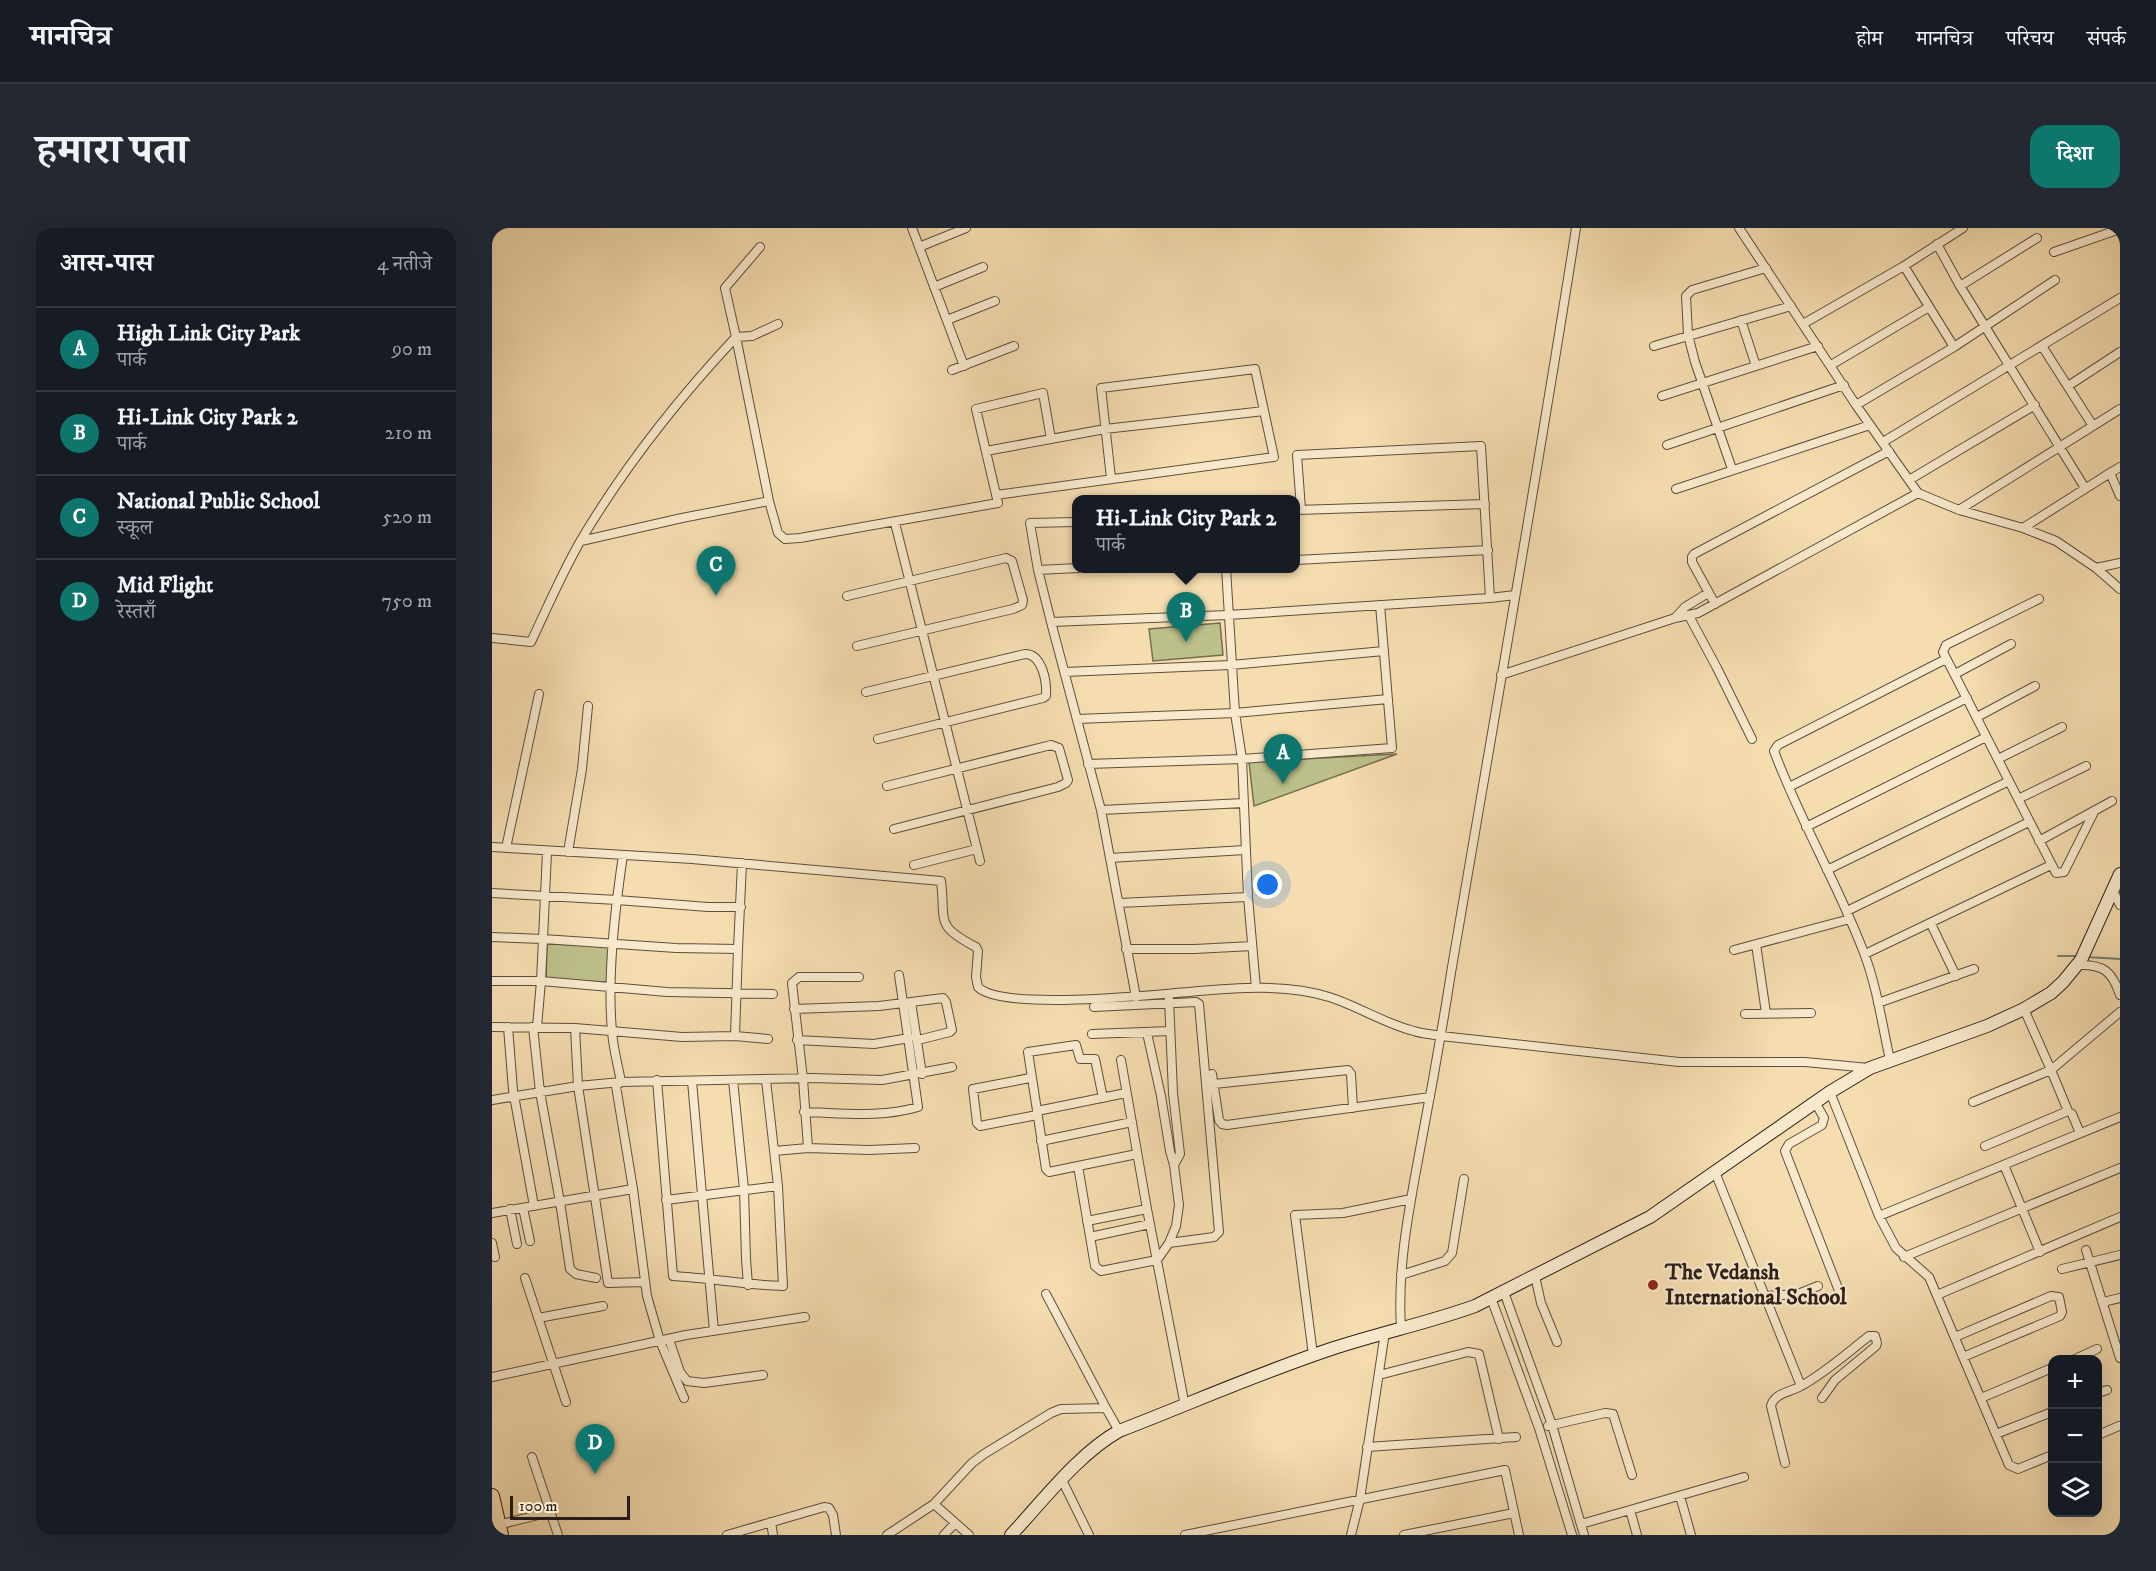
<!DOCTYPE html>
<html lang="hi">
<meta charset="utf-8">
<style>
body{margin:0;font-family:"IM FELL DW Pica","Noto Serif Devanagari",serif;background:#242831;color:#f1f3f6}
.controls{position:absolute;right:18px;bottom:18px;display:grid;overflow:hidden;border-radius:12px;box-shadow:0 6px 24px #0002}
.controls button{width:54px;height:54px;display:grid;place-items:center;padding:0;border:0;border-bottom:2px solid #363941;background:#171b24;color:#f1f3f6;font:30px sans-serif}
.scale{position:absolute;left:18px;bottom:15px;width:120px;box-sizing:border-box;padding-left:6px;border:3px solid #2b1e17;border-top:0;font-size:16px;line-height:21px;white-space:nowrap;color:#2b1e17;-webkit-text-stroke:4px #f8e9cc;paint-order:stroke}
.you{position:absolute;left:776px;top:657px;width:21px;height:21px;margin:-15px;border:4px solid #fff;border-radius:50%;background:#1a73e8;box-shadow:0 0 0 9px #1a73e833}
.badge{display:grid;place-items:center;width:39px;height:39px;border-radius:50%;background:#0f766e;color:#fff;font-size:20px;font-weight:700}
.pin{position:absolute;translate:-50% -50px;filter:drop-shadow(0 2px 3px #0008)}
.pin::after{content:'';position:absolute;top:32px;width:21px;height:18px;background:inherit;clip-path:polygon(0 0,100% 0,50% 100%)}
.popup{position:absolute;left:580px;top:267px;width:228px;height:78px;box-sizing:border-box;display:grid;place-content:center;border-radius:12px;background:#171b24;filter:drop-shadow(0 2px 4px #0005);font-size:20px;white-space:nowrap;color:#9ea1a6}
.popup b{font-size:22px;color:#f1f3f6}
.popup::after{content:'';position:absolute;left:50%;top:100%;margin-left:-12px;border:12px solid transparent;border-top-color:#171b24}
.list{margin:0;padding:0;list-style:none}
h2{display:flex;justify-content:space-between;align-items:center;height:78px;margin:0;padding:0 24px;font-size:26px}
h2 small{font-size:20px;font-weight:400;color:#9ea1a6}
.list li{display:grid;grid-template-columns:39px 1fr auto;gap:18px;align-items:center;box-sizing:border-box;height:84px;padding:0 24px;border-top:2px solid #363941}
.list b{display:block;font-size:22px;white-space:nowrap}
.list p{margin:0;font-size:20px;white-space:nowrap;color:#9ea1a6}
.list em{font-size:20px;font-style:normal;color:#9ea1a6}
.icon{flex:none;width:33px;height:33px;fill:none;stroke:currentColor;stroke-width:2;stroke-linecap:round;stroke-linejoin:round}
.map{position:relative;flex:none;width:1628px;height:1307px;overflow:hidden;border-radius:18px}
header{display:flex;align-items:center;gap:36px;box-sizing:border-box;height:84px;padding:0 30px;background:#171b24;border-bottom:2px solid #363941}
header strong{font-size:28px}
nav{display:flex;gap:33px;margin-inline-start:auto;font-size:21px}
.intro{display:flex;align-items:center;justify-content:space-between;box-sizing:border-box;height:144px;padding:0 36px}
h1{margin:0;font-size:42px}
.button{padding:15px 27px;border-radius:18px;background:#0f766e;color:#fff;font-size:21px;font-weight:700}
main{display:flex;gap:36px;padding:0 36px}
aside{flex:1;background:#171b24;border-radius:18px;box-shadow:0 6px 24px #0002}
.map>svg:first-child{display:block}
.green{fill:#bdc08a;stroke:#746f50;stroke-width:1.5}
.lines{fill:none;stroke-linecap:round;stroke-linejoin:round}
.stream{stroke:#6f7d6f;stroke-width:2}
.street-casing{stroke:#5e4e3d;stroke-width:10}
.secondary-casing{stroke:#2b1e17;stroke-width:14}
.primary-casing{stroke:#2b1e17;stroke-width:16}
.street{stroke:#f8e9cc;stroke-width:8}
.secondary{stroke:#f8e9cc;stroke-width:12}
.primary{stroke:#f5ddb0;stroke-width:14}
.poi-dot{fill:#8f2418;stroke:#f8e9cc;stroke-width:2}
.labels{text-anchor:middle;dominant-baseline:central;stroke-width:4.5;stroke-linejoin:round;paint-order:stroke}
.poi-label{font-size:22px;font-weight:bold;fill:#2b1e17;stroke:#f8e9cc;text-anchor:start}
</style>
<header>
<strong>मानचित्र</strong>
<nav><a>होम</a><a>मानचित्र</a><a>परिचय</a><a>संपर्क</a></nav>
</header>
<div class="intro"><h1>हमारा पता</h1><a class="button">दिशा</a></div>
<main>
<aside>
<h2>आस-पास<small>4 नतीजे</small></h2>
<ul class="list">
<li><span class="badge">A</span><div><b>High Link City Park</b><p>पार्क</p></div><em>90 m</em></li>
<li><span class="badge">B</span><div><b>Hi-Link City Park 2</b><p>पार्क</p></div><em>210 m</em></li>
<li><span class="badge">C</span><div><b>National Public School</b><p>स्कूल</p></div><em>520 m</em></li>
<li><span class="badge">D</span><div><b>Mid Flight</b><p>रेस्तराँ</p></div><em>750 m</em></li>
</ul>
</aside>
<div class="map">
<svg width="1628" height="1307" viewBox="0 0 1628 1307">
<rect width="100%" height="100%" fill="#f5ddb0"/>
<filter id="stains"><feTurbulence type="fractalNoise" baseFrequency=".00333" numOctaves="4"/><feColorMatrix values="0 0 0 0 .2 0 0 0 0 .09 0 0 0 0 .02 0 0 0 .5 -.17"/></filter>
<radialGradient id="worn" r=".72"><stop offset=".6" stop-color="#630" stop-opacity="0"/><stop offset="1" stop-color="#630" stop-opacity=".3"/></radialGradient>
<!-- green -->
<path class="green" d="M728,395L731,427L661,433L657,401Z
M905,526L762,578L757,534Z
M55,716L119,718L118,754L54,752Z"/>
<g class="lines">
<!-- stream -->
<path class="stream" d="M1566,728H1586
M1595,729L1628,731"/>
<!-- street casing -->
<g class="street-casing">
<path id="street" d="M420,0L472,138
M1247,0L1364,177L1426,265L1467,282L1531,300L1564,313L1604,340L1628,361
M1445,16L1468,58L1593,260
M427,19L474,0
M1562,24L1628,1
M1412,38L1462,119
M1468,58L1545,10
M442,59L491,39
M455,92L503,73
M1249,92L1264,138
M286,96L260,108L244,109L277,273L286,305L293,311L308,310L506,275L484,181L551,165L559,211
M1311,96L1412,38L1471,0
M1162,118L1299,78
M1550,118L1601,198
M1339,137L1437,79
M460,142L522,118
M1576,158L1628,124
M1170,168L1326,118
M1364,177L1462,119L1563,52
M1391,214L1628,70
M1175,217L1352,157
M494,223L613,201L772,183
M1240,241L1203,134L1196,107L1194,68L1200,62L1274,40
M1618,245L1628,239
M1417,252L1543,177
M1184,261L1378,197
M504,267L782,229L763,141L609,160L619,250
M809,281L805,227L989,218L998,370
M805,282L993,276
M1467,282L1628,181
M584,294L538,295L546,342L559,394L609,582L644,769
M403,295L485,621L422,637
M1531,300L1618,245L1628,268
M89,313L190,290L277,273
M804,332L996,322
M734,340L743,485L750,531L756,669L764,760
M1604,340L1628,335
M546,342L586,340
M355,368L514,330L520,333L531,372L530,377L521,381L365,418
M1547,371L1454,417L1451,424L1564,645L1572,644L1602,584
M1223,376L1200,334V329L1202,326L1397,223
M1197,388L1225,440L1260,511
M1183,390L1193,379L1216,365
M559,394L736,387L998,370L1023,367
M0,410L39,414C55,380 70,345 89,312C133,238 185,172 244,109L233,60L268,19
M573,444L739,437L892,423
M1463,446L1519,416
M1009,447L1183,390L1206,385L1426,265
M374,464L533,426C550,426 555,453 554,468L551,470L386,511
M1485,489L1543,458
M585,491L743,485L896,471
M1506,531L1570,499
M596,536L750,531L900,520L888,377
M395,558L559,517L567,520L576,552L574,555L566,559L402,601
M1297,559L1475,470
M1526,571L1594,538
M609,582L752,575
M1314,599L1494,509
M1547,613L1620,573
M0,619L200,631L449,653C454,694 442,697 484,719L486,723L484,749L486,759C508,782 649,768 684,765C733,761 789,754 837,769C866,778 893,796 922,803C930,806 940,806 949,808L1187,834H1313L1377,840
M14,620L47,466
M485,621L488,633
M55,624L51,711L184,720L246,721L243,808
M76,624L90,541L96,478
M131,627C123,682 115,748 120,803C121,820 126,837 129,854L124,858L141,961L155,1068L168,1113L192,1170
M618,630L753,622
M1335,642L1517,553
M1620,661L1628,677
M0,665L125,672L216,679H249
M627,675L756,669
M1355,683L1537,594
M1439,696L1464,748
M0,709L51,711L49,753H0
M1264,716L1274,785
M246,721L250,635
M634,721H703L760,718
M1242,722L1358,691
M1373,726L1559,637
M1586,737C1611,736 1620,743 1628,767
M367,749H307L300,755L311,851L316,920L377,922L423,920
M677,771L681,865L688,926L682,937
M419,774L430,846
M1386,775L1482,741
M602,779L704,774L707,776L727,1004L722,1009L677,1015
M302,781L387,778L451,770L454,774L460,802L458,804L426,812
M1253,786L1319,785
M0,799L83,800L190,809L243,808L276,811
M16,799L21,862L42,978
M41,799L48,864L68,974L78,1041L84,1046L104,1050
M45,799L49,753L175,764L281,766
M83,800L86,858L116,1055L153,1054
M600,806L678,803
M305,812L382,816L417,810
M629,832L655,981L693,1178
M1398,832C1390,796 1385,759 1372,725C1346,656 1308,593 1282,523L1286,517L1454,431
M720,846L727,892L730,896L735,897L938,869
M538,850L481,861L485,895L488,898L545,887
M165,852L181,1048C218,1050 254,1057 291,1058L286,958L274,852
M241,852L252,961L254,1031L256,1057
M200,853L222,1103
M722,856L856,842L859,846L861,880
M1338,864L1387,988L1404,1020L1437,1049L1517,1237L1526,1241L1560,1227
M611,870L603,831H588L584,817L536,824L554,941L557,944L586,938L603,1038L609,1043L665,1032L677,1015L684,998L687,977L682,937L678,923L669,868L655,805
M0,872L86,858L129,854L319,850L390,852L460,839
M1323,874L1332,890L1330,897L1297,916L1293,923L1349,1068
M1481,874L1559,842L1532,781
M545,883L634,865
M312,884C351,885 389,890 426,879L407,747
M1580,886L1588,905
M549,913L640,894
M1493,918L1576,883L1559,842L1628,784
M282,923L316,920
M1512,937L1548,1024
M586,938L645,926
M1223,944L1309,1158
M174,972L286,958
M31,980L38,1013
M18,981L25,1016
M0,985L141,961
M1387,988L1628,889
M595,993L655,981
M598,1009L658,996
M0,1015L3,1029
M1594,1022L1628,1130
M1412,1029L1628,940
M1570,1041L1628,1027
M909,1047L953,1033L960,1025L972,951
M1043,1048L1049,1075L1065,1114
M33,1050L74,1174
M1012,1064L1060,1197L1092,1307
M554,1066L614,1180
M1445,1067L1628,989
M1273,1068L1306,1066L1326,1058
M999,1070L1047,1200L1080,1307
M1611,1074L1628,1070
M46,1090L111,1078
M909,1099C905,1038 918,976 929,916C940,859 950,802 959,745C1001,497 1045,249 1084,0
M1463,1109L1559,1068L1567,1069L1570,1084L1568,1088L1471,1129
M177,1111L188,1144L195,1153L212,1155L271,1147
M821,1127L803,987L851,985L919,971
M1581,1132L1605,1121
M887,1147L976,1124L987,1126L1007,1211
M0,1149L194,1107L313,1089
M1606,1165L1615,1162
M1489,1170L1560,1140
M1056,1198L1113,1185L1121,1186L1140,1247
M1504,1206L1560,1184
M1606,1207L1627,1198
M875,1219L1024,1209
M40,1229L66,1307
M1293,1235L1279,1178C1282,1165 1299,1164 1309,1158C1333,1145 1355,1125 1377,1108H1383L1385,1115L1384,1118L1343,1152L1330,1170
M570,1252L597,1307
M1188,1268L1199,1307
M442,1276L477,1307
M1138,1282L1252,1249
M279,1294L281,1307
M1089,1296L1138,1282L1145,1307
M6,1297L58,1284
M235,1307L332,1279L337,1280L341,1287L344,1307
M395,1307L442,1276L480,1235L492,1226L559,1185L569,1181L614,1180L627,1203
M452,1307L463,1295
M693,1307L1013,1242L1027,1307
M859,1307L868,1271L893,1104
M912,1307L1022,1285"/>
</g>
<!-- secondary casing -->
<g class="secondary-casing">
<path id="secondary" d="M519,1307C550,1274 587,1225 627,1203C697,1176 767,1145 839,1121C887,1105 936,1095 983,1078L1158,989L1338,864L1378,840L1495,798L1532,781L1559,765L1571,754L1589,732L1628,646"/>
</g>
<!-- primary casing -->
<g class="primary-casing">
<path id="primary" d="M0,1268L9,1307"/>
</g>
<!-- street -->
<use href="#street" class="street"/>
<!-- secondary -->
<use href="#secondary" class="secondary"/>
<!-- primary -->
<use href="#primary" class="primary"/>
</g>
<!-- markers -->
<circle class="poi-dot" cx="1161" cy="1057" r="6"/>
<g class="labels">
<!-- poi labels -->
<g class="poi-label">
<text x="1173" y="1044">The Vedansh<tspan x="1173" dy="25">International School</tspan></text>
</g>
</g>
<rect width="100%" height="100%" filter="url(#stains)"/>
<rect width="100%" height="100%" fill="url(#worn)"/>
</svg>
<div class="controls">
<button>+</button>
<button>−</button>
<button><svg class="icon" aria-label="layers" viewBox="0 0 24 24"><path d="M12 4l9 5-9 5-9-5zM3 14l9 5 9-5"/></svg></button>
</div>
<div class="scale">100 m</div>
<div class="you"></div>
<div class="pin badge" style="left:791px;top:556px">A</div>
<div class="pin badge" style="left:694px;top:414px">B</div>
<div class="popup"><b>Hi-Link City Park 2</b>पार्क</div>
<div class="pin badge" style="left:224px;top:368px">C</div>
<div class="pin badge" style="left:103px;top:1246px">D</div>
</div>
</main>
